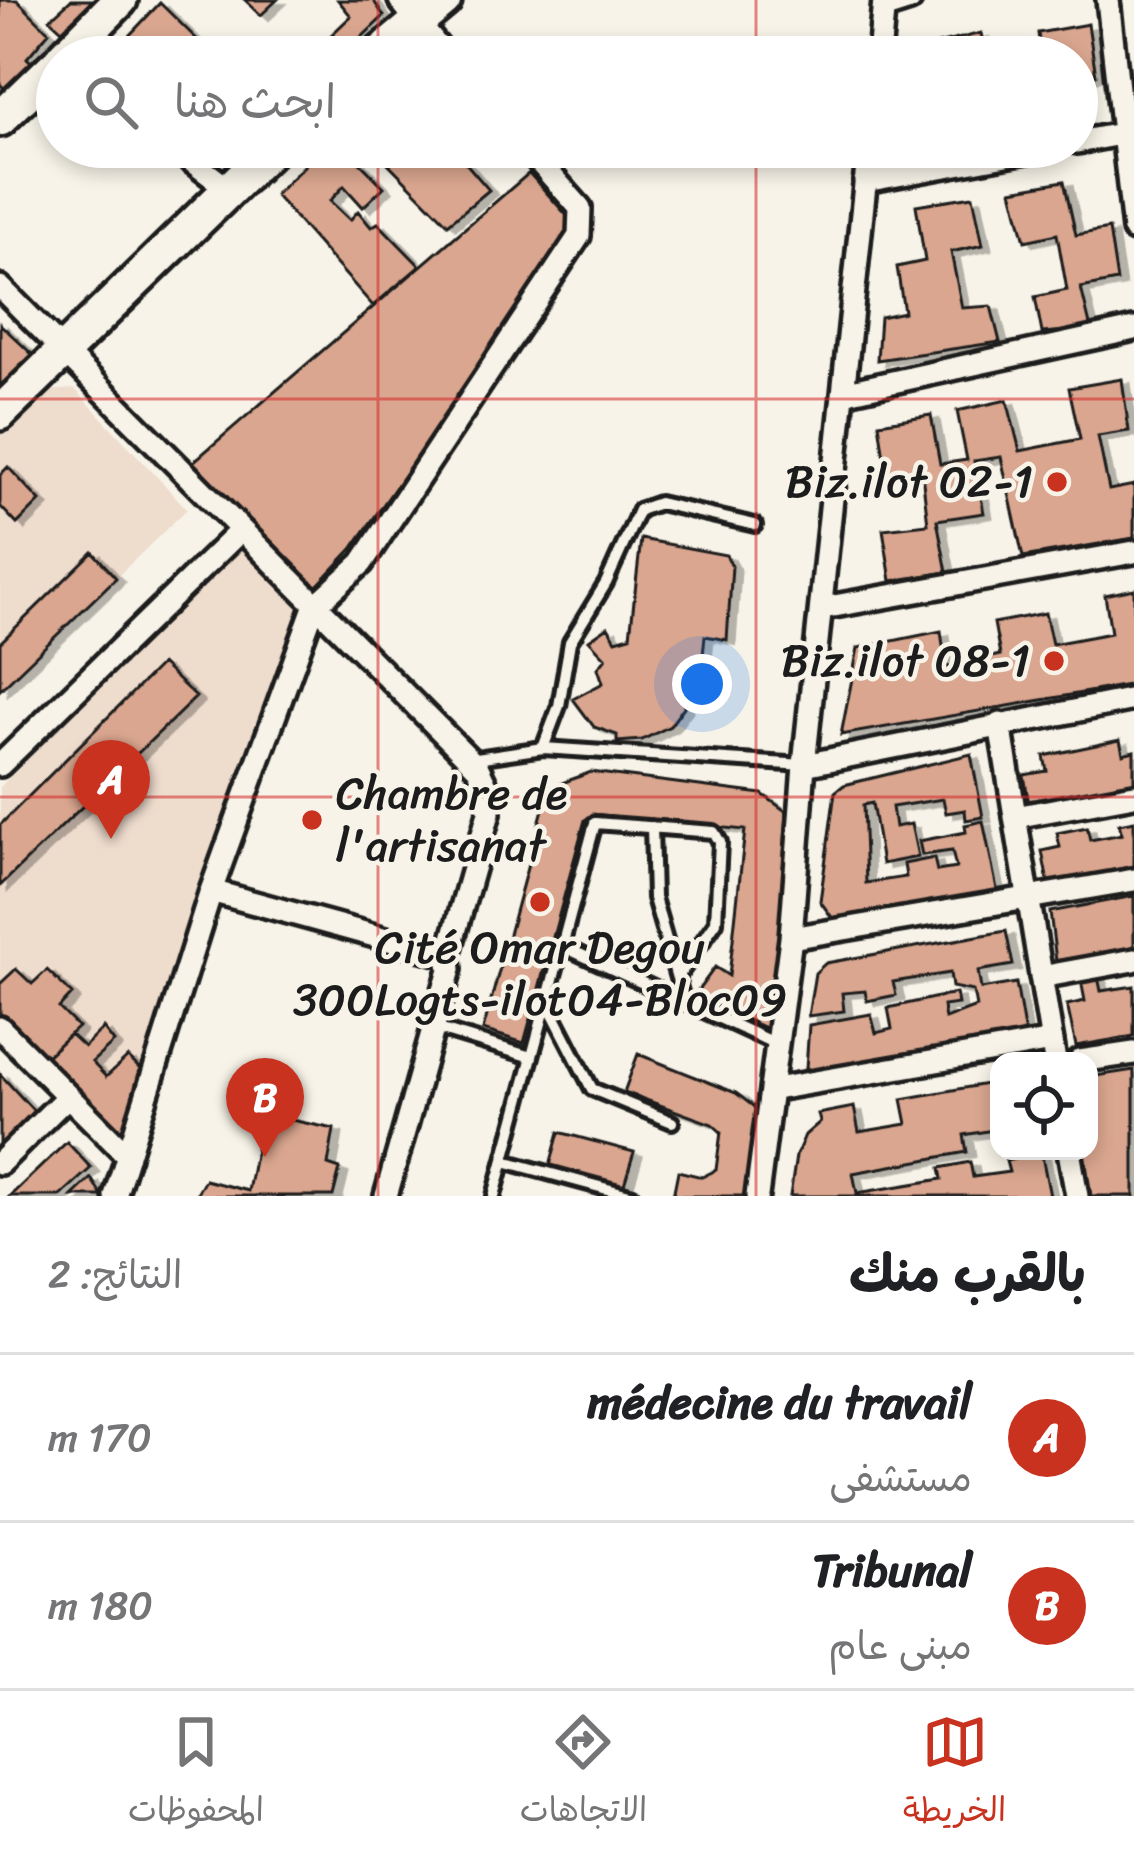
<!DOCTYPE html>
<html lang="ar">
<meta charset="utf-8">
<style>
body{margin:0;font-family:Sriracha,"Playpen Sans Arabic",sans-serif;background:#f2f2f2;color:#202124;direction:rtl}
.controls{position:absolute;right:36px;bottom:36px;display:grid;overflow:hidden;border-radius:24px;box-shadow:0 6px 18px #0003}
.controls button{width:108px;height:108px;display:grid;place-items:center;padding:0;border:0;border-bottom:3px solid #e0e0e0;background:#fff;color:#202124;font:60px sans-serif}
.you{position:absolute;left:702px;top:684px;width:42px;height:42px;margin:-30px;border:9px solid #fff;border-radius:50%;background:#1a73e8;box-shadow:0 0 0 18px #1a73e833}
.badge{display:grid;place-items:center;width:78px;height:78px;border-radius:50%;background:#c8321e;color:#fff;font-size:39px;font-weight:700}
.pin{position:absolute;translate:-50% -99px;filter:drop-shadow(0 3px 6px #0008)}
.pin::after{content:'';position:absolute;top:63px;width:42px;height:36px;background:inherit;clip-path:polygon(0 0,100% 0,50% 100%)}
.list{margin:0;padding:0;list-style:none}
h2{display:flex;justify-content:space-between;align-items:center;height:156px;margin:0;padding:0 48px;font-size:51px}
h2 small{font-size:39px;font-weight:400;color:#757577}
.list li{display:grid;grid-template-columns:78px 1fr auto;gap:36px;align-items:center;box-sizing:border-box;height:168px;padding:0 48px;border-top:3px solid #e0e0e0}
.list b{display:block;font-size:45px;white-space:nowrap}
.list p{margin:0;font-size:39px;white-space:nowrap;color:#757577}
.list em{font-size:39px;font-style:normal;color:#757577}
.icon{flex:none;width:66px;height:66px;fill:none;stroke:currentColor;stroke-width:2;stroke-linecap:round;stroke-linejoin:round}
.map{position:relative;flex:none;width:1134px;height:1196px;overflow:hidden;direction:ltr}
.search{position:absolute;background:#fff;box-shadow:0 6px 18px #0003;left:36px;right:36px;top:36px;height:132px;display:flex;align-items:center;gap:30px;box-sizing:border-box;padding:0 42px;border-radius:66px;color:#757577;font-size:45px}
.sheet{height:492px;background:#fff}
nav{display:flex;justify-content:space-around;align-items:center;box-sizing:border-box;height:168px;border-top:3px solid #e0e0e0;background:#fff;font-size:33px;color:#757577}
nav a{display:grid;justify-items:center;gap:6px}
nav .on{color:#c8321e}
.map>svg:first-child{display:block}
.built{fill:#eedccd}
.building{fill:#daa68f;stroke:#1c1c1c;stroke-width:3;filter:url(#shadow)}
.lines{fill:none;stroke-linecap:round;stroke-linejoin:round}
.service-casing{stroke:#1c1c1c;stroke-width:20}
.minor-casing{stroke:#1c1c1c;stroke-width:30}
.primary-casing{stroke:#1c1c1c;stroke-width:42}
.service{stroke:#f7f3e8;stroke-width:10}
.minor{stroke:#f7f3e8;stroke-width:21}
.primary{stroke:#f7f3e8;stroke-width:33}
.grid{fill:none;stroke:#d62828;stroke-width:3;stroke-opacity:0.55}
.poi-dot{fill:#c8321e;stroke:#f7f3e8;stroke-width:4.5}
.labels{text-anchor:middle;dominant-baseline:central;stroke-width:9;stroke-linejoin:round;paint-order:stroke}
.poi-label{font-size:45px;fill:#1c1c1c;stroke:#f7f3e8;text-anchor:end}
</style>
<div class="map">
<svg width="1134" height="1196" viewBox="0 0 1134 1196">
<defs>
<filter id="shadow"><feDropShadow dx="8" dy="4.5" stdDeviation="0" flood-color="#0004"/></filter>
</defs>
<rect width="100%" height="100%" fill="#f7f3e8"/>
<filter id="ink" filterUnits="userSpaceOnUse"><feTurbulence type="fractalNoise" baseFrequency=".00833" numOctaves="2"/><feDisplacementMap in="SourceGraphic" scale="24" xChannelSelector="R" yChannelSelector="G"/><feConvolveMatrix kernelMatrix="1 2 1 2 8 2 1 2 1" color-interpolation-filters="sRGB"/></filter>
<g filter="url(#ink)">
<!-- built -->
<path class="built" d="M75,389L187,509L0,690V435L44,391Z
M240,541L306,608L125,1143L0,1017V787Z"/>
<!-- building -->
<path class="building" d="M0,0H17L49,32L27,58L35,66L8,93L0,84Z
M71,0H93L62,30L50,19Z
M245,0H277L261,15Z
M338,0H373L384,16L341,57H308L351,16Z
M160,3L215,57H109Z
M1088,24L1096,75L1077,79V57H1041L1038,33Z
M981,33L986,57H932L929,46Z
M323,147H344L384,187L363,207L344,186L330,201L350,220L358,211L371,227L378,223L420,266L373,306L275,195Z
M372,147H452L489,190L448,224Z
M529,173L578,228L352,549L315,588L193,462Z
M1064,181L1076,235L1109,229L1117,281L1081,288L1091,329L1042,333L1035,297L1067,290L1057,234L1025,241L1012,190Z
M973,196L983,245L951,252L962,308L991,306L1000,342L877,360L880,317L904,312L897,267L925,261L916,205Z
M0,324L35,357L0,389Z
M1122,379L1129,431L1098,436L1109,490L1134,485V538L1023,557L1001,457L974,461L984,513L937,520L947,572L891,581L883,529L928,524L922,474L887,479L879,423L931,415L940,464L967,460L957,411L1007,400L1020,451L1080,439L1069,388Z
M8,467L40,501L17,524L0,506V475Z
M641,539L726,555L732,566L727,640L705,636L700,684L684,683V707L670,726L642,740L617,742V735L594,727L573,699L603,683L598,668L606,658L589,640L608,627L616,640L630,636Z
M93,552L116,578L0,690V643Z
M1134,589V684L841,735L858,648L941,631L946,667L1000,655L994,623L1045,613L1052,644L1111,633L1105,595Z
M161,664L196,697L0,886V825Z
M1120,740L1123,754L1134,751V784L1029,804L1024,775L1047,771L1044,756Z
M971,754L983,817L966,820L965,810L946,813L943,799L892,807L895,827L911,824L918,857L882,864L872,803L863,805L866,883L906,877L904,864L934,858L937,871L956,868L952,851L922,855L919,841L966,832L965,825L983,821L998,894L833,919L820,901L835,792L844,785Z
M591,772L762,794L787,812L772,1031L694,996L715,967L729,976L745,830L593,814L585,820L524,1043L483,1030L546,798L554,786Z
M1134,821V866L1048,883L1042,851L1060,847L1057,833L1087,827L1090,840L1122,834L1119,824Z
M1134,896V947L1056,961L1050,912Z
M1006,931L1013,965L978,971L981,989L1016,983L1025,1035L822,1074L806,1068L809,1025L871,1014L876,1033L892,1029L888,1008L956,993L958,1004L943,1006L945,1019L976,1007L973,991L952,987L950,973L893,982L896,995L867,1001L865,991L842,993L844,1011L808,1016L815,973L826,963Z
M16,969L32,984L47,970L72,994L59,1008L78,1027L41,1061L0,1017V984Z
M1098,977L1101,991L1134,986V1036L1076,1046L1067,1005L1085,1001L1081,980Z
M103,1028L114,1042L92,1062L106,1077L128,1057L140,1069L121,1140L41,1061L70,1034L84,1047Z
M638,1054L736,1093L753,1106L760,1116L755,1196H673L678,1171L702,1177L716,1170L721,1132L712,1124L624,1092Z
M1134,1070V1196H1091L1084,1151H1089V1077Z
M0,1074L34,1111L0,1145Z
M992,1083L999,1129L964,1135L967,1152L853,1173L857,1193L942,1179L940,1168L970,1162L973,1177L1009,1172L1006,1161L1015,1159L1014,1151H1041L1050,1196H790L796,1156L805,1135L820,1122L818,1114L854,1107L859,1132L907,1124L902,1099Z
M263,1114L334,1129L328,1165L340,1169L333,1196H195L205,1180L248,1191Z
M559,1132L634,1152L623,1188L549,1169Z
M67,1142L91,1168L60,1196H10Z
M91,1178L102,1196H72Z"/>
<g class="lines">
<!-- service casing -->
<g class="service-casing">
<path id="service" d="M543,748L559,706L570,642L606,583L639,510L659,503L755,525
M470,759L543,748L804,765
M652,827L654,898L683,999
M562,946L595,823L714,832L720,842L716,922L677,978
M546,1000L592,1089L672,1122
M432,1027L531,1057
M504,1161L633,1196
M494,1196L562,946L776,1044"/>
</g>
<!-- minor casing -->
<g class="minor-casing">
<path id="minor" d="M400,0L446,57
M1108,0L1134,230
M885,8L910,0
M879,57L884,0
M1077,142L1121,134
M173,147L227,188
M865,181L1049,147
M0,287L478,768L488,789L489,813L448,956
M847,392L1134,329
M823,608L1134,552
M1000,724L1055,1061
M0,765L240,531
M804,765L1134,699
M1015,817L1134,795
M211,891L448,956L450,969L386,1196
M791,938L1134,880
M1041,977L1134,960
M0,1028L128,1156
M1080,1061L1134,1053
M775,1089L1052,1041
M1069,1151L1077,1196
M0,1163L66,1098
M115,1196L211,891L314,607L362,563L579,236L580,208L526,147
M757,1196L791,938L804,765L869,147"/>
</g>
<!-- primary casing -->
<g class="primary-casing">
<path id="primary" d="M64,57L120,0
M376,57L444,0
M0,119L57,64
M0,413L273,147"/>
</g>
<!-- service -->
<use href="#service" class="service"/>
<!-- minor -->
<use href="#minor" class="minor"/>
<!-- primary -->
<use href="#primary" class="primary"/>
</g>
</g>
<!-- grid -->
<path class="grid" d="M378,0V57M756,0V57M378,147V1196M756,147V1196M0,399H1134M0,797H1134"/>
<!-- markers -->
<g class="poi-dot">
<circle cx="1057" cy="482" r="12"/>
<circle cx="1054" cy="661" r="12"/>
<circle cx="312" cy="820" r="12"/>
<circle cx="540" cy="902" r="12"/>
</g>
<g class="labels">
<!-- poi labels -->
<g class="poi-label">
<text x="1033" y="482">Biz.ilot 02-1</text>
<text x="1030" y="661">Biz.ilot 08-1</text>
<text x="336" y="794" text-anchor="start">Chambre de<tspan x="336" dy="52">l'artisanat</tspan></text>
<text x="540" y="948" text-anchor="middle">Cité Omar Degou<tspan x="540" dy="52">300Logts-ilot04-Bloc09</tspan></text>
</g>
</g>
</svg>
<div class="controls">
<button><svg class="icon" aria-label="locate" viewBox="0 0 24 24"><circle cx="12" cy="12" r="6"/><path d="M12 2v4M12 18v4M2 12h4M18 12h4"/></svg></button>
</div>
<div class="you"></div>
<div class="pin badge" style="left:111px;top:839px">A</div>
<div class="pin badge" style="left:265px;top:1157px">B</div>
<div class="search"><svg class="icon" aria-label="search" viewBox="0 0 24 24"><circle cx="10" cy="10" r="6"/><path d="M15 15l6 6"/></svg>ابحث هنا</div>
</div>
<section class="sheet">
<h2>بالقرب منك<small>النتائج: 2</small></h2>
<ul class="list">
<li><span class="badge">A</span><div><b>médecine du travail</b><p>مستشفى</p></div><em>170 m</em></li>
<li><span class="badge">B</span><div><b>Tribunal</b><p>مبنى عام</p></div><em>180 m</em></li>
</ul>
</section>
<nav>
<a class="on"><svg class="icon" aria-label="map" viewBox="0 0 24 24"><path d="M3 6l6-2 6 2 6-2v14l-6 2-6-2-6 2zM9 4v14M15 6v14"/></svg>الخريطة</a>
<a><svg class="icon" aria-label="directions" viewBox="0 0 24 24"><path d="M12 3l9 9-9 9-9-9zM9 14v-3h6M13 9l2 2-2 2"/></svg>الاتجاهات</a>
<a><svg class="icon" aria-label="saved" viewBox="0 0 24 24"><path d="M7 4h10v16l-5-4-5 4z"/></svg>المحفوظات</a>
</nav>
